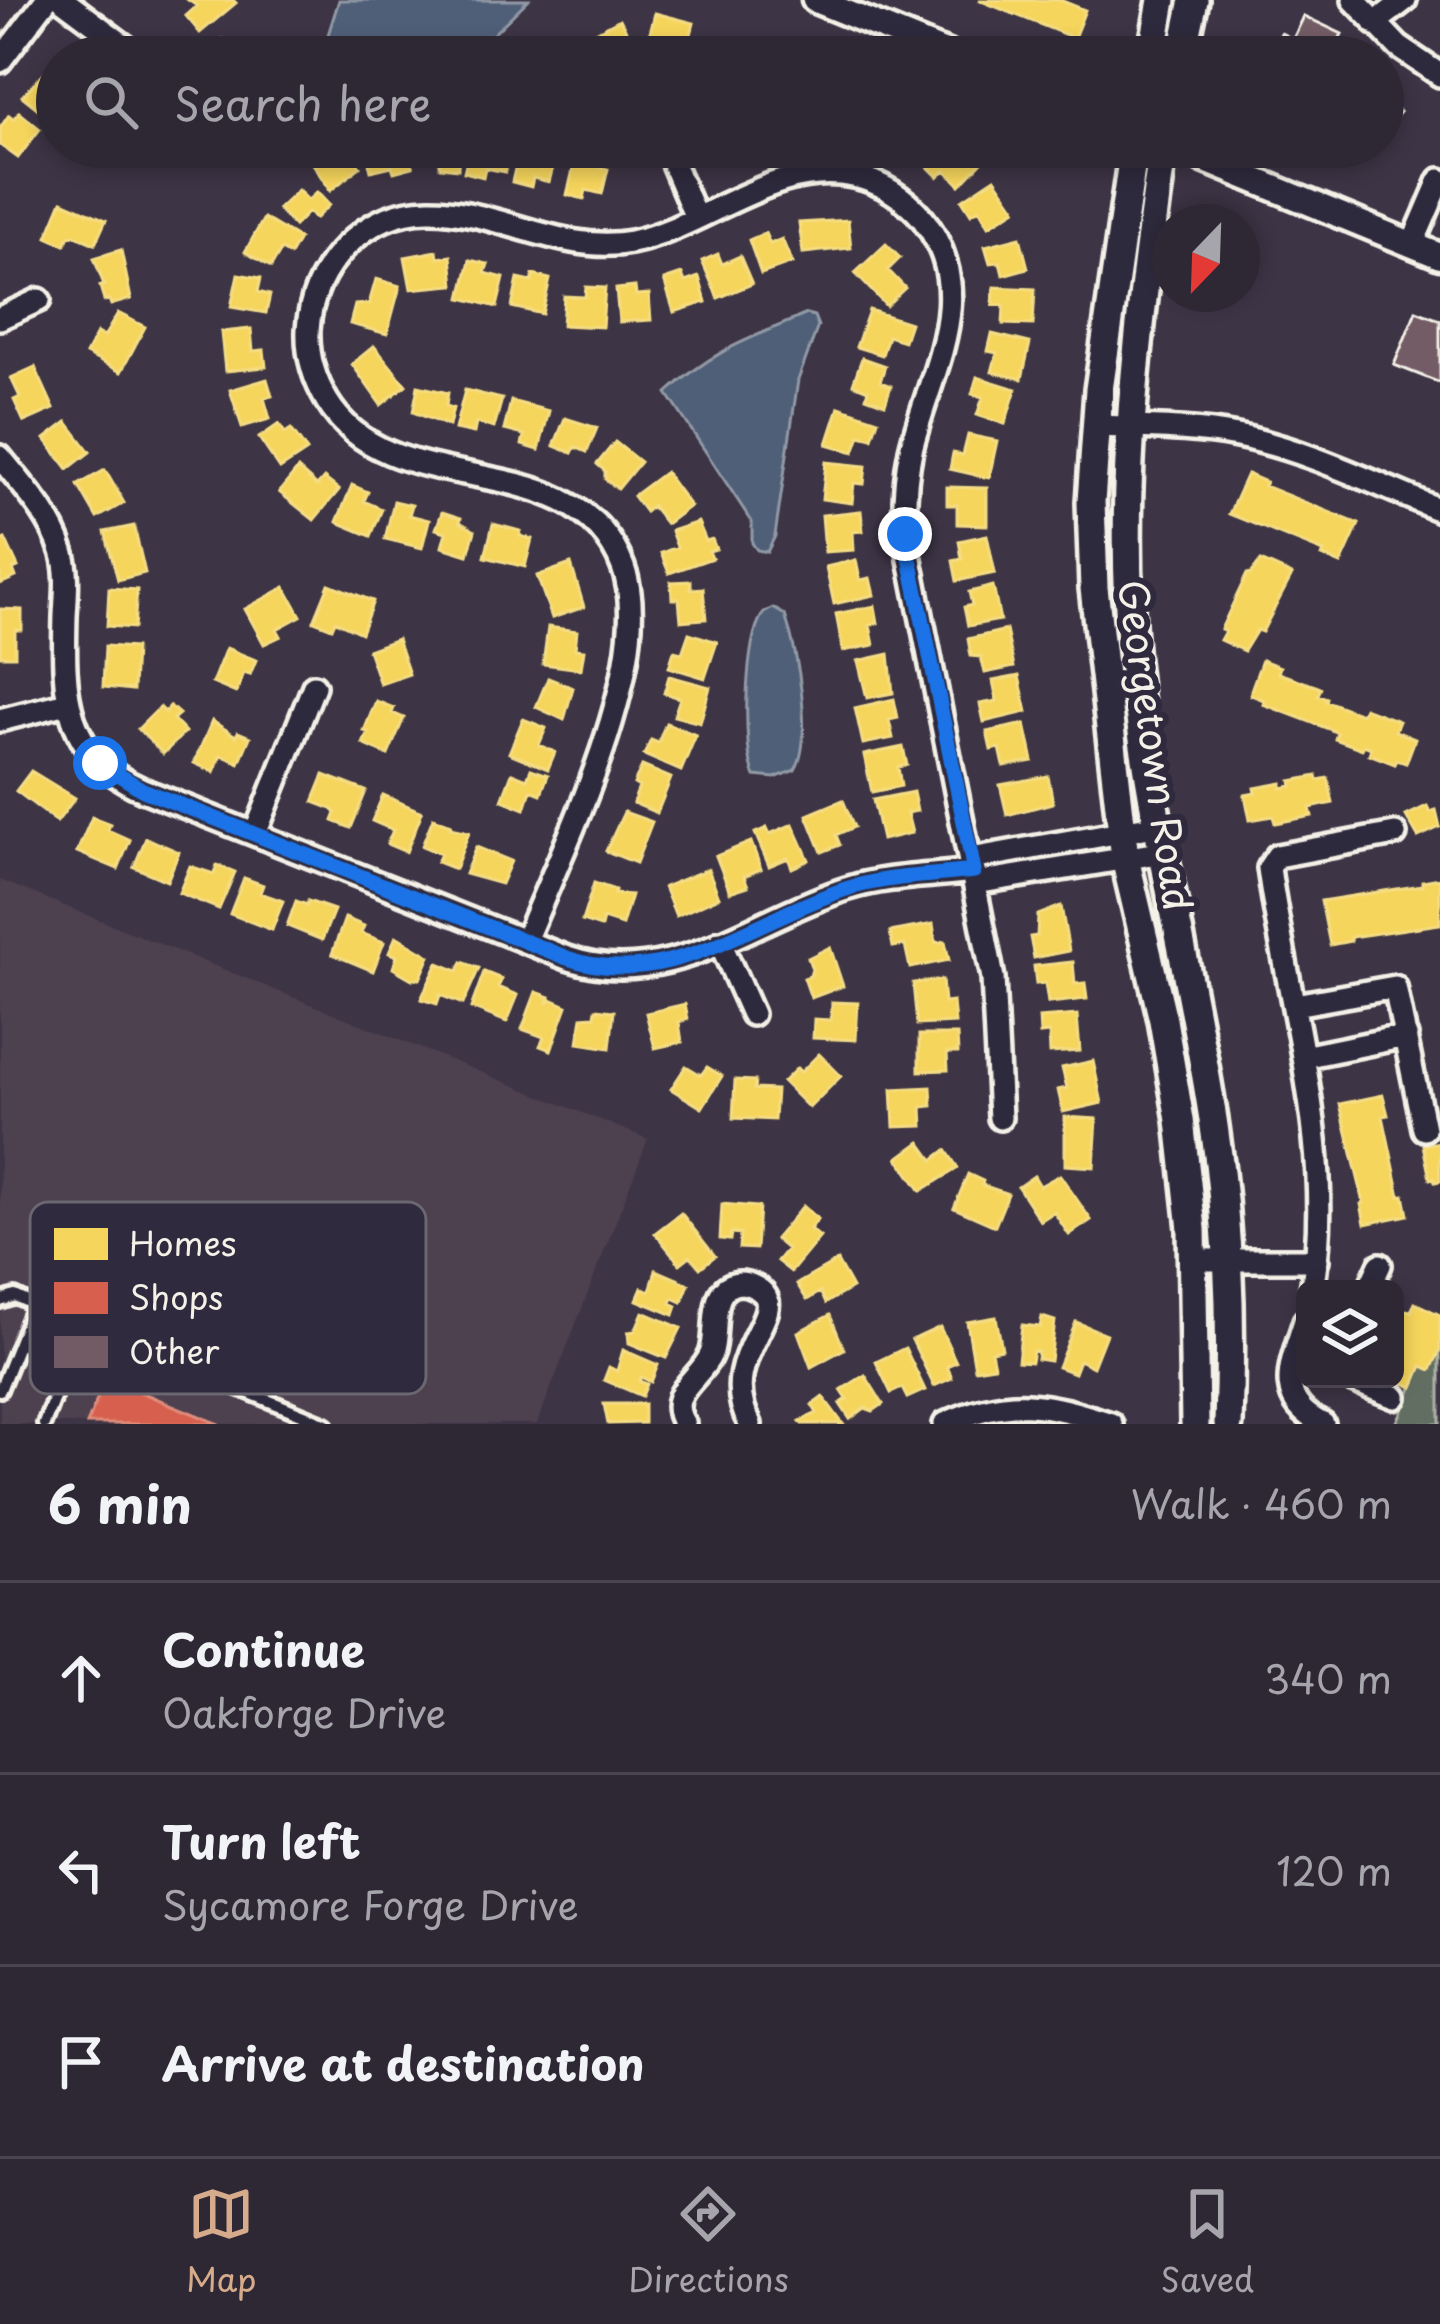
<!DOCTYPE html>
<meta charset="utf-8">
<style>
body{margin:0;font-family:"Playpen Sans",sans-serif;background:#3a3340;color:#f1f3f6}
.controls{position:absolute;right:36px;bottom:36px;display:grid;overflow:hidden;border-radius:18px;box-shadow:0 6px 18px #0003}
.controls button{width:108px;height:108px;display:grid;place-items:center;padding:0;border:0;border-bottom:3px solid #49444f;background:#2e2734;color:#f1f3f6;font:60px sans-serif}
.compass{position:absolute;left:1152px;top:204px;width:108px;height:108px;border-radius:50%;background:#2e2734;box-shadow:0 6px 18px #0003;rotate:203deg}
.stop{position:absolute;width:36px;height:36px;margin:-27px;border:9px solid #1a73e8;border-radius:50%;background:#fff}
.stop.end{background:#1a73e8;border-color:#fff;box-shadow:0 3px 12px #0008}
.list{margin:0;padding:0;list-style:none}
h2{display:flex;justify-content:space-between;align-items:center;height:156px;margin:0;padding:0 48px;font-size:51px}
h2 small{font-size:39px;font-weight:400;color:#a7a5ac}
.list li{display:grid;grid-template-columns:78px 1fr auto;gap:36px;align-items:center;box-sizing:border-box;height:192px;padding:0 48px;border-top:3px solid #49444f}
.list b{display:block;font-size:45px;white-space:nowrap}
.list p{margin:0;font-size:39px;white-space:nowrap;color:#a7a5ac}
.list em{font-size:39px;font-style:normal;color:#a7a5ac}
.icon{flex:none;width:66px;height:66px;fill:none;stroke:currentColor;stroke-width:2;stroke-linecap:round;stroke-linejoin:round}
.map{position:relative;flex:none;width:1440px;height:1424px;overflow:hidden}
.search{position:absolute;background:#2e2734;box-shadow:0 6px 18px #0003;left:36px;right:36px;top:36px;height:132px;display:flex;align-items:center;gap:30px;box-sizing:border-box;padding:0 42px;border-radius:66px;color:#a7a5ac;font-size:45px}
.sheet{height:732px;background:#2e2734}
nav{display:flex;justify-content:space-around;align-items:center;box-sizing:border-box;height:168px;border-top:3px solid #49444f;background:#2e2734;font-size:33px;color:#a7a5ac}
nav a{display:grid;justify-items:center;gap:6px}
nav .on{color:#d6ab8b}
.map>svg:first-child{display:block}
.built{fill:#4d404f}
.green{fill:#646e62;stroke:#acb0a5;stroke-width:3}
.water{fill:#4f5e78;stroke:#9199a5;stroke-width:3}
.homes{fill:#f6d55c;stroke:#f5dd86;stroke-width:3}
.shops{fill:#d6604d;stroke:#df8c7c;stroke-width:3}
.building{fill:#735b65;stroke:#f4f1e8;stroke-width:3}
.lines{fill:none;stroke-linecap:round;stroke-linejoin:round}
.service-casing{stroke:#f4f1e8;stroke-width:20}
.minor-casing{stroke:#f4f1e8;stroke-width:30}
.tertiary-casing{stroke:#f4f1e8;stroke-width:33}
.secondary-casing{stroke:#f4f1e8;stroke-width:36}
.service{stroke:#2f2a3d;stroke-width:10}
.minor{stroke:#2f2a3d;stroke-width:21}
.tertiary{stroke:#2f2a3d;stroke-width:24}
.secondary{stroke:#2f2a3d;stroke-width:27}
.route{stroke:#1a73e8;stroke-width:15}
.labels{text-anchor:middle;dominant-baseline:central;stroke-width:12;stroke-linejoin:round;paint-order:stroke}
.street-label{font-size:39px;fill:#f4f1e8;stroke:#2f2a3d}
.key{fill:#2f2a3d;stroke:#6a6670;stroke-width:3}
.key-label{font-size:33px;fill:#f4f1e8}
</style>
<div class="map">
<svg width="1440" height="1424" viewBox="0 0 1440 1424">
<rect width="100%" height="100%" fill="#3d3445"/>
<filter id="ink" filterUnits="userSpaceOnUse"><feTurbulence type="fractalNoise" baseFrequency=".00833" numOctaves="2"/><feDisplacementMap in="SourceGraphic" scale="24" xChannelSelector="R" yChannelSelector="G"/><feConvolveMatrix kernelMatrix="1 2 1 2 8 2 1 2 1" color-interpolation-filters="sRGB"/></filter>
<g filter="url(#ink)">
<!-- built -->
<path class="built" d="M0,880L648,1139L537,1424H0Z"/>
<!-- green -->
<path class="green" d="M1440,1350V1424H1396L1422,1366Z"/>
<!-- water -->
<path class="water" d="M339,0H528L482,45L425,57H321Z
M807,314L814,316L818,326L798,380L775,536L767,552L757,550L752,543V522L667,393C714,349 749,339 807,314Z
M773,608L785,615C797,651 814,739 795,770L775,778L755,776C742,750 745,649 759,621C763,612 765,612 773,608Z"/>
<!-- homes -->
<path class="homes" d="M188,0H233L236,3L200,33L186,16L197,6Z
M979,0H1060L1085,10L1074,38Z
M655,13L694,23L686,54L666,48L663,56L645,51Z
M620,19L638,54L592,57L582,39Z
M223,39L248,46L245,57H218Z
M55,61L57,104L47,116L22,96Z
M19,112L40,129L18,158L0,145V128L9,115L14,119Z
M106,147H153L152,164L105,162Z
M337,147H348L360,167L330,191L312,162Z
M365,147H408L413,167L394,172L392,166L371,171Z
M420,147H459L458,169L440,167V161L419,159Z
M470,147H511L505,172L485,168L483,177L464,172Z
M520,147L557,153L549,182L533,178L531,187L512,182Z
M941,147H966L982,162L960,185L945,170L938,177L925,164Z
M575,161L608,169L602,194L586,190L584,199L567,195Z
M995,178L1016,209L989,226L979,209L971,214L962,200Z
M298,190L308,200L317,192L329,205L315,219L308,212L294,226L278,209Z
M62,201L106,220L95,244L74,235L69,236L65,245L47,237Z
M264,218L299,239L290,255L281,250L271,267L245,252Z
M848,220L851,248L803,253L799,223Z
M765,233L770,244L782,239L792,263L761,274L749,240Z
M1020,237L1028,268L1003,275L1000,262L990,263L985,246Z
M886,244L900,258L888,270L905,288L886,306L855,273Z
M121,250L131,299L111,305L109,300L104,301L100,286L104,285L94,258Z
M437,251L438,258L451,256L454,285L411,289L405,257Z
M718,254L722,264L740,256L752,284L718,298L702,261Z
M470,260L488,264L485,273L504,278L497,307L461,298Z
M238,274L261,278L258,292L270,295L266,313L231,307Z
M682,274L685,282L699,277L706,302L674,312L664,280Z
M533,275L550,279L542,314L512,307L518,279L532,282Z
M376,279L400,286L387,334L350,324L355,305L369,304Z
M586,287L605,288L602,327L562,325L564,296L585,297Z
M635,287L636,295L649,294L651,320L619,322L616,289Z
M994,287L1035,289L1033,325L1003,324L1004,305H993Z
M869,310L910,323L904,341L888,336L882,355L856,347Z
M118,313L145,327L121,372L86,354L97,333L104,337Z
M251,329L253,351L264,350L266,367L225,371L221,332Z
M992,334L1030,343L1022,379L992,372L997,353L988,351Z
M374,346L406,385L381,405L352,364Z
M862,358L885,366L880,382L891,386L885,404L866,397L868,390L853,384Z
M35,367L54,409L24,422L14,400L20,397L11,378Z
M977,377L1016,389L1005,424L977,415L983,397L972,394Z
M267,379L272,396L264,398L270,419L242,427L230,390Z
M418,386L448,393L446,406L453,408L449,426L413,412Z
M465,390L502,399L494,428L476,423L474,433L455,429Z
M511,401L549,411L539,450L522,445L524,435L504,430Z
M839,407L878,420L872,438L860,435L854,452L827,444Z
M565,418L597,428L587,452L575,447L572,453L554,446Z
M67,422L90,452L68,469L45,439Z
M279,424L285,433L291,429L307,451L280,469L259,438Z
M968,435L997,441L989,478L950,469L953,453L963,455Z
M615,442L640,462L618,489L605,479V471L597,464Z
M826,462L866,466L864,484L854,483L852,503L822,499Z
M298,469L317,486L324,478L339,490L314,520L279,492Z
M105,470L124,503L97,518L78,485Z
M665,472L690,506L666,524L652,506L645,512L633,496Z
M1247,474L1266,482L1264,486L1359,524L1341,564L1322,556L1324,552L1229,514Z
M352,485L368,492L364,501L382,509L371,536L337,522Z
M947,487L987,488V525L957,524V505H947Z
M394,501L412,505L409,515L429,520L422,548L385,539Z
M861,511L863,531L853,532L854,550L825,552L822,515Z
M442,512L461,518L460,522L475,531L468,555L442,547L446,532L436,529Z
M698,522L706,541L712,539L716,549L709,551L712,558L669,573L661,553L677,547L671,531Z
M493,524L521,531L520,536L532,539L525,567L485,557Z
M134,526L145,573L118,580L105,532Z
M987,535L995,573L957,581L953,561L962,559L959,541Z
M5,539L18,567L13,569L16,577L0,584V541Z
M856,560L860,580L870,578L874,595L834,604L826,567Z
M1261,561L1292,575L1262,632L1257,630L1244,651L1220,640L1225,631L1221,629L1247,574L1250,575Z
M571,564L584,607L552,618L537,576Z
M691,581V589L703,588L706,619L681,621L679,599H672L671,582Z
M329,584L373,601L361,633L335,621L332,628L314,621Z
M993,586L1000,620L968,626L964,607L972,605L969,592Z
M285,587L301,616L277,629L281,636L264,644L245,609Z
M109,588L137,590L134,628L107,626Z
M875,606L878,623L870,625L874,645L843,651L836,614Z
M0,609L22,610V630H15V656H0Z
M548,627L577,631L575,649L584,650L581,669L543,664Z
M1006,630L1014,667L985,673L981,657L971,656L968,639Z
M689,633L717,642L705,678L669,667L674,651L682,653Z
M397,639L409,674L380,684L368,650Z
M105,646L135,648L133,690L103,687Z
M226,648L256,660L250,675L244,673L236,693L212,683Z
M889,654L893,693L867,698L858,661Z
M1262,660L1280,667L1278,673L1321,688L1318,695L1327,698L1326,701L1361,714L1364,708L1399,721L1395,731L1415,739L1406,763L1397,760L1395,764L1369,754L1371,748L1364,745L1362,749L1335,739L1337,733L1329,729L1263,704L1264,700L1251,695V690Z
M669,676L710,687L700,723L674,716L680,698L664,693Z
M1019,676L1027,712L984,722L980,704L997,701L993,681Z
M548,678L573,688L564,720L536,707Z
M894,699L898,718L889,720L893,738L863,744L855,708Z
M376,701L394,708L392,713L404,718L388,755L363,744L368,732L364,731Z
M170,706L179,714L173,719L185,732L163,754L138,729L160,707L165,712Z
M523,719L546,728L539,745L555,752L548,769L509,753Z
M212,721L236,736L238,732L250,737L239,763L221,755L214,772L194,763Z
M666,723L696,735L681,771L644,755L651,740L658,743Z
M1025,724L1033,761L1004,766L1000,748L991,750L987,732Z
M903,747L907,765L898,767L901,786L872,792L864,755Z
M642,766L671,778L657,813L633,803L639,787L634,784Z
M531,769L548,775L541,794L531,790L525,809L502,800L512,773L527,779Z
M31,771L75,798L57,822L16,791Z
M324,775L366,791L351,828L333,821L336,813L332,809L313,802Z
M1048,776L1053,803L1007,815L1000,785Z
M1317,776L1318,780L1328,778L1333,803L1310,808L1312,816L1275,823L1273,816L1250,820L1245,795L1256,793L1255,788L1282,783V788L1292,786L1291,781Z
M913,792L917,811L907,813L912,833L882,840L873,800Z
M383,795L422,812L406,852L387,844L393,830L372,821Z
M843,800L854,827L836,835L840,845L822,852L807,815Z
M1427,806L1430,812L1436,810L1440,827L1418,837L1406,816Z
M624,812L652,822L636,863L606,851Z
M92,817L110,824L108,830L130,840L118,869L77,852Z
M433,818L451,825L450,828L469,832L455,869L437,862L441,854L422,846Z
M793,824L809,860L792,868L788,858L769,866L755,833L767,828L770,834Z
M146,838L179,852L167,881L134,867Z
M751,842L761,869L744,876L748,886L730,892L716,856Z
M476,847L511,861L501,884L465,874Z
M217,865L235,872L219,909L179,893L190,866L214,874Z
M708,869L719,897L676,916L664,887Z
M244,878L263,885L260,893L283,901L272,930L230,914Z
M1440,878V924L1351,937V941L1330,945L1321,901L1422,885V881Z
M594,883L615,890L614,894L631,895L622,925L603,919L601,927L582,921Z
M296,901L307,905L308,901L334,910L322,940L287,926Z
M1061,906L1069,951L1034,958L1030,937L1037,936L1038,915Z
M345,918L364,926L361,933L384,942L373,971L332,954Z
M933,924L936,943L945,941L949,960L910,968L905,945L893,947L890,932Z
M396,936L430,956L420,979H412L393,968L397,956L389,953Z
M830,947L843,986L811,998L804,978L810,976L812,969L808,958Z
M462,962L479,968L463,1004L440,995L437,1004L421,999L438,963L458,971Z
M1073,962L1075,984L1085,983L1087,999L1048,1003L1045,983L1036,984L1034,966Z
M484,972L502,979L498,987L518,995L507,1022L471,1008Z
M942,980L944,1003L953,1002L955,1023L917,1025L913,983Z
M536,992L550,997L547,1004L551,999L567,1006L551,1050L540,1046L544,1037L522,1029Z
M832,1002L858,1003L856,1040L813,1038L814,1019L831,1020Z
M685,1004L688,1019L679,1022L682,1042L655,1048L646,1013Z
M596,1009L614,1011L610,1048L578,1043L582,1017L595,1016Z
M1077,1015L1080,1051L1050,1053L1049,1033L1040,1034L1039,1018Z
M919,1035H957L958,1053H947L948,1070L919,1071Z
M819,1054L841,1076L809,1108L783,1082L797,1068L801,1072Z
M1093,1061L1102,1103L1063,1112L1058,1090L1067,1088L1062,1068Z
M686,1066L701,1075L707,1067L722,1076L702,1108L671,1089Z
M735,1080L755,1081L754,1089L776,1090L774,1120L733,1118Z
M931,1087L932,1106L922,1107L923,1126L894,1127L892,1089Z
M1383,1095L1388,1115L1383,1116L1400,1196L1404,1195L1408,1215L1365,1224L1361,1204L1364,1203L1340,1104Z
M1065,1117L1097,1119L1094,1167L1065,1165Z
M920,1142L933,1160L946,1150L958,1168L921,1191L898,1158Z
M1440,1142V1181L1435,1182L1434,1178L1430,1179L1423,1145Z
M968,1174L983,1181L982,1185L1008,1194L995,1226L954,1208Z
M1060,1175L1091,1220L1069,1235L1054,1212L1040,1221L1018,1187L1034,1176L1040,1186Z
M722,1204L759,1207L756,1249L739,1248L740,1234L731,1233L730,1240L720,1239Z
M803,1206L818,1219L810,1229L820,1237L791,1272L777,1261L787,1249L775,1239Z
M681,1213L715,1256L700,1268L690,1256L680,1264L655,1233Z
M837,1261L852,1288L826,1303L820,1292L807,1300L797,1284Z
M656,1270L689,1284L682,1302L673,1298L671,1303L677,1306L674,1315L637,1300L642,1288L650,1291Z
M1415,1303L1440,1315V1350L1431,1370L1422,1366L1413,1387L1394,1379L1395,1332L1405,1310L1411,1311Z
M643,1312L681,1328L666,1358L629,1343L628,1332L635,1331Z
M830,1315L844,1349L811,1367L798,1332Z
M996,1317L1002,1349L991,1351L994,1366L975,1369L967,1322Z
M1042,1317L1055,1321L1050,1361L1037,1359L1038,1352L1033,1351L1031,1362L1018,1361L1022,1325L1040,1327Z
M1076,1322L1106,1334L1093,1367L1079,1360L1074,1373L1058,1367Z
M940,1327L956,1362L947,1366L952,1378L934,1386L912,1340Z
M905,1348L925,1390L907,1398L902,1388L891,1393L876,1362Z
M623,1350L658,1365L651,1382L641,1377L639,1381L647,1384L642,1396L604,1380L609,1367L617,1371Z
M865,1375L883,1404L873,1411L865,1408L850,1419L840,1404L847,1399L841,1390Z
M823,1397L843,1424H802L800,1421L817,1413L812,1405Z
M604,1404H644V1423L608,1424Z"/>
<!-- shops -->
<path class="shops" d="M106,1378L219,1424H87Z"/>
<!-- building -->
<path class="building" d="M1304,16L1342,34L1330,57H1292L1273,49L1281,33L1293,39Z
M1383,95L1400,112L1383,131Z
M1416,311L1440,320V383L1394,365Z"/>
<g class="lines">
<!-- service casing -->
<g class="service-casing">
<path id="service" d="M0,1301L15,1296L34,1305
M0,1390L34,1305L326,1424
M44,1424L82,1324"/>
</g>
<!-- minor casing -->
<g class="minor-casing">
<path id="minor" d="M63,0L138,56
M1354,0L1399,47L1440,75
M1375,23L1405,0
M0,61L46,0
M666,147L696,218
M1412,245L1440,180
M0,318L39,300
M1096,426C1143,428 1191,427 1237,436C1308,450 1373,483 1440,510
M0,457C23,486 51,515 62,551C69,572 66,595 65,616C63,693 63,755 143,790L567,958C668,993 753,918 846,889C886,876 932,876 974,871
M0,720L67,703
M255,834L314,686
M971,859L1160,825
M975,883L1165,852
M525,941C561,852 658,658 623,567C575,439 392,509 327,401C314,379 307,355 308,330C310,298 323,269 346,246C434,158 535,261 631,242C706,227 773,160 853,176C880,181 906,198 923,219C981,294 929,372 911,450C905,478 904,505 905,534L993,978L1000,1118
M720,942L752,1014
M1295,1005L1395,987L1424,1129
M1303,1057L1406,1036
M1193,1260H1317
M1312,1289C1337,1153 1287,1002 1269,868L1277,856L1395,834
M1369,1289L1380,1265
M1305,1321C1292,1363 1272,1400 1323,1424
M1350,1379L1395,1397
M684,1424C664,1393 700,1380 711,1354C720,1333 706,1285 740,1283C748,1283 759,1288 764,1294C783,1318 716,1362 750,1424
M945,1424C1009,1394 1046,1403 1111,1424"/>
</g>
<!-- tertiary casing -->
<g class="tertiary-casing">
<path id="tertiary" d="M815,0L955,57
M1174,147L1440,256"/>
</g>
<!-- secondary casing -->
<g class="secondary-casing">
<path id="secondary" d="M1152,57L1162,0
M1182,57L1194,0
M1134,147L1099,390L1091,502L1094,588L1125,858L1163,1020L1180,1120L1192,1229L1195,1424
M1163,147C1139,319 1116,488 1133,661C1149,817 1191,971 1214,1126C1229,1225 1232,1324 1228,1424"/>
</g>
<!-- service -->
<use href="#service" class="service"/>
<!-- minor -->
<use href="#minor" class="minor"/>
<!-- tertiary -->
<use href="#tertiary" class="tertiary"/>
<!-- secondary -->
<use href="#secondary" class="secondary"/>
</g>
</g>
<g class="lines" filter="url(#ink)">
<!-- route -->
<path class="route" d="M100,763L143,790L567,958C667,993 753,919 846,889C886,876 932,876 974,871L905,534"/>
</g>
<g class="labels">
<!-- street labels -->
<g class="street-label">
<text transform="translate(1157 745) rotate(82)">Georgetown Road</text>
</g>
</g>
<!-- legend -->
<rect x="30" y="1202" width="396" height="192" rx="18" class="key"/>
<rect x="54" y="1228" width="54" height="32" fill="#f6d55c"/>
<rect x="54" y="1282" width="54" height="32" fill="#d6604d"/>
<rect x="54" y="1336" width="54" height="32" fill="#735b65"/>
<g class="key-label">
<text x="129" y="1256">Homes</text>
<text x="129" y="1310">Shops</text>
<text x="129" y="1364">Other</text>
</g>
</svg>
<div class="controls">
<button><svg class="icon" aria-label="layers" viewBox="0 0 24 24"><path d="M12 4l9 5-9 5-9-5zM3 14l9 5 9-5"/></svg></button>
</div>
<svg class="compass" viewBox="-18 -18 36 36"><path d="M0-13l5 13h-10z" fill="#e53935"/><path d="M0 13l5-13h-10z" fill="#a7a5ac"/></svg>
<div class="stop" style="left:100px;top:763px"></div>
<div class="stop end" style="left:905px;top:534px"></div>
<div class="search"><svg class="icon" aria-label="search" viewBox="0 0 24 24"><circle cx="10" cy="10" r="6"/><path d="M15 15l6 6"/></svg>Search here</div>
</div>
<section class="sheet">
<h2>6 min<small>Walk · 460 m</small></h2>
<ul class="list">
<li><svg class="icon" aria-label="ahead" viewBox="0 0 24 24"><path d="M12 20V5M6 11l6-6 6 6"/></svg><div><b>Continue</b><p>Oakforge Drive</p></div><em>340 m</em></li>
<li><svg class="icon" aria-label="left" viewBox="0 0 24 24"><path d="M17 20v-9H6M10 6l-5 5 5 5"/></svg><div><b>Turn left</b><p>Sycamore Forge Drive</p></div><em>120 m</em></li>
<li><svg class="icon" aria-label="arrive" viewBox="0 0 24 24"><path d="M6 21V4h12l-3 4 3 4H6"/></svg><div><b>Arrive at destination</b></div></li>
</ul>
</section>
<nav>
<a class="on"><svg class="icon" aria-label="map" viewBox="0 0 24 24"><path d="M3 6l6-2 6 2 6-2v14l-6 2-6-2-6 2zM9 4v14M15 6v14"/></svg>Map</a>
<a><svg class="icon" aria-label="directions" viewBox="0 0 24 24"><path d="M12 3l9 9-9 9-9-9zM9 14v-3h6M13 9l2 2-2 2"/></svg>Directions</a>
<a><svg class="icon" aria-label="saved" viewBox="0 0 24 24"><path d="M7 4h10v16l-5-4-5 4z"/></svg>Saved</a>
</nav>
